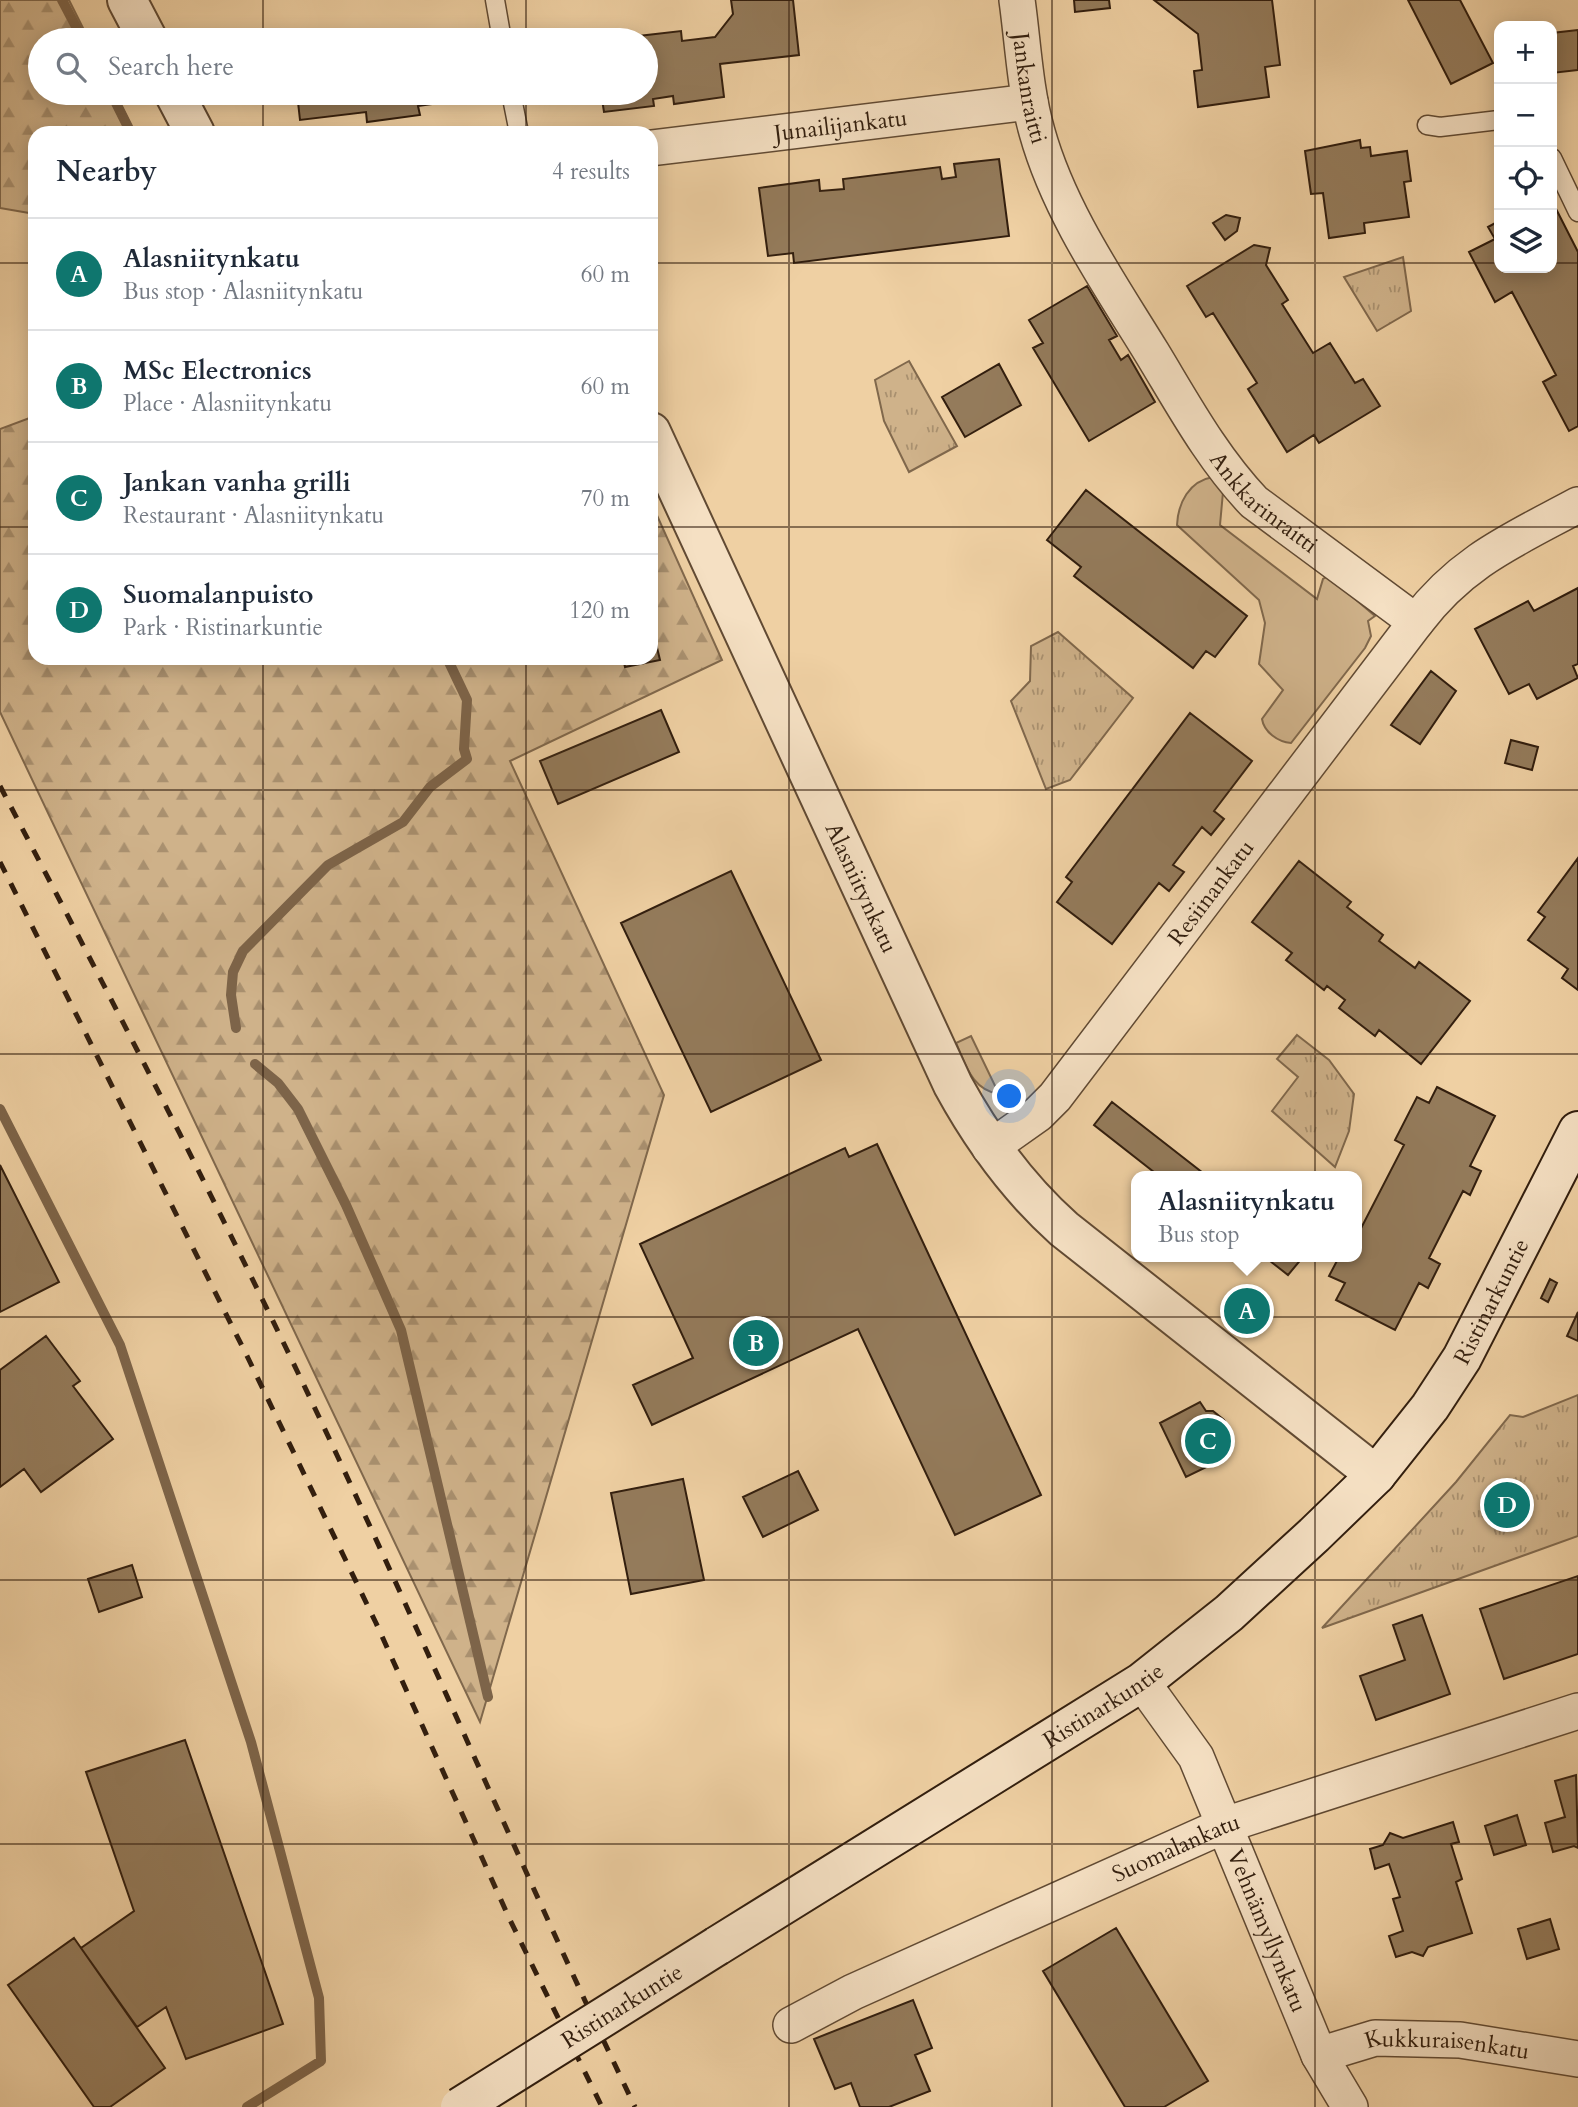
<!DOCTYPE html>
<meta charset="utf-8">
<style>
body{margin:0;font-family:Cardo,serif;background:#f6f6f7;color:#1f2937}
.controls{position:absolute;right:21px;top:21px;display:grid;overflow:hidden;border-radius:14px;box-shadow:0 4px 18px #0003}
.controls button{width:63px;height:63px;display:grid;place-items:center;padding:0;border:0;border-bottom:2px solid #e0e1e3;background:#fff;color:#1f2937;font:35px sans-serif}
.you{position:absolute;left:1010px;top:1097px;width:24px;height:24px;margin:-18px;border:5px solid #fff;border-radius:50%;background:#1a73e8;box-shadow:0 0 0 10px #1a73e833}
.badge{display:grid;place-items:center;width:46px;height:46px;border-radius:50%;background:#0f766e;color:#fff;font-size:23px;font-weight:700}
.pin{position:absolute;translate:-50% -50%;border:4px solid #fff;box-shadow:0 2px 7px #0006}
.popup{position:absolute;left:1131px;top:1171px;width:231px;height:91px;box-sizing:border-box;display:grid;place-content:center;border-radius:14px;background:#fff;filter:drop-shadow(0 2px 5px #0005);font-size:23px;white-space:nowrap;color:#747a83}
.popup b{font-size:26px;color:#1f2937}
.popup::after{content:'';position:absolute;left:50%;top:100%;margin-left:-14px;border:14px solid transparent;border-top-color:#fff}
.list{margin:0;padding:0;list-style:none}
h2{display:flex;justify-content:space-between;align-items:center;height:91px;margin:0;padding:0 28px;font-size:30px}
h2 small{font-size:23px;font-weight:400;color:#747a83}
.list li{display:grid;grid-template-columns:46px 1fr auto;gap:21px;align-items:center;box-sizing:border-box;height:112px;padding:0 28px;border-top:2px solid #e0e1e3}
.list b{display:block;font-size:26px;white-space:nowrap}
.list p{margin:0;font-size:23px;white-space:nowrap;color:#747a83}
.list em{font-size:23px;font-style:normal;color:#747a83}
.icon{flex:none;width:38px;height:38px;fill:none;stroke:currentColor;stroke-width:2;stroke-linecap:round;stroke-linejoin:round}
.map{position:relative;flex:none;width:1578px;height:2107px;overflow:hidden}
.search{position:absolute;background:#fff;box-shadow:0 4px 18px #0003;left:28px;top:28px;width:630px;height:77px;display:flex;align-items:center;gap:18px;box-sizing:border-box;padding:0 24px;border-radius:38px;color:#747a83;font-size:26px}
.panel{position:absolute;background:#fff;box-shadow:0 4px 18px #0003;left:28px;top:126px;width:630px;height:539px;border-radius:21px}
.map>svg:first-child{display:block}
.grass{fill:#cfb28a;stroke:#80684c;stroke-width:2}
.forest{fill:url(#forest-firs);stroke:#80684c;stroke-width:2}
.park{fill:url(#park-tufts);stroke:#80684c;stroke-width:2}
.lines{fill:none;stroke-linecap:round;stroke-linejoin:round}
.stream{stroke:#7d6449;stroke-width:10}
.building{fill:#947b5b;stroke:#321e0e;stroke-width:2}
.service-casing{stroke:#614a33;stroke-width:21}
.minor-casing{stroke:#614a33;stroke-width:38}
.tertiary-casing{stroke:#614a33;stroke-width:42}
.secondary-casing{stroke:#321e0e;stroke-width:42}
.service{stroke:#f5e0c3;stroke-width:18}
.minor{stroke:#f5e0c3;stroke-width:35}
.tertiary{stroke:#f5e0c3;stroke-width:38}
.secondary{stroke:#f5e0c3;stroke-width:38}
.rail{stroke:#321e0e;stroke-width:5;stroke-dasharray:12 12;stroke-linecap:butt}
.secondary-bridge-casing{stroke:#321e0e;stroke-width:42;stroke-linecap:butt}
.secondary-bridge{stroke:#f5e0c3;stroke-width:38}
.grid{fill:none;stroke:#321e0e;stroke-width:2;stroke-opacity:0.55}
.labels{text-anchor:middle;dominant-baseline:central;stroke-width:6;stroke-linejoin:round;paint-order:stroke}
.street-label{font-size:23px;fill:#321e0e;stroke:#f5e0c3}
</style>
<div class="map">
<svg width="1578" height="2107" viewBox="0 0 1578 2107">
<defs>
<pattern id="forest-firs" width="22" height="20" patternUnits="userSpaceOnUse" patternTransform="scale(1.75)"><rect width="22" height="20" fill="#cfb28a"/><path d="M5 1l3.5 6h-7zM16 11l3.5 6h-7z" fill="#a9906f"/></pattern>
<pattern id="park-tufts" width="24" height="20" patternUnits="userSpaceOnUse" patternTransform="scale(1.75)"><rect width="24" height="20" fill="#cfb28a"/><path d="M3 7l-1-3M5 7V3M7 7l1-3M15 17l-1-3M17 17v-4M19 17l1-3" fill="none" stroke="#a9906f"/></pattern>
</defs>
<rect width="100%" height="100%" fill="#efd0a3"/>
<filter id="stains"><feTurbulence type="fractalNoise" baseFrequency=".00286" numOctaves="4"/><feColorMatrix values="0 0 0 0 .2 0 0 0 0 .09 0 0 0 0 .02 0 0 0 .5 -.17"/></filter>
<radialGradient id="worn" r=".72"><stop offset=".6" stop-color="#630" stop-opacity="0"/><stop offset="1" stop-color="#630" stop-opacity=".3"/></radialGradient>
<!-- grass -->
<path class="grass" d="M1213,477L1223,492L1220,525L1317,599L1323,579L1328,576L1375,616L1368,621L1371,636L1365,648L1291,743C1278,742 1264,732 1262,719L1283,690L1259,664L1265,623L1259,600L1177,525C1178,503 1189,481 1213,477Z
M971,1036L999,1094C972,1090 966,1065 956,1043Z"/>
<!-- forest -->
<path class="forest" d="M0,0H69L89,40H40V93H115L135,133H35V214L0,208Z
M35,416V658H651V502L722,660L510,761L664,1095L480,1722L0,712V429Z"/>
<!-- park -->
<path class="park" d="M1403,257L1411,311L1377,331L1344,277Z
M909,361L957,446L909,472L884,421L875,380Z
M1058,632L1133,698L1070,780L1046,789L1011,701L1030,681L1031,646Z
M1297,1035L1329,1060L1354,1094L1349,1131L1335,1167L1272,1111L1298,1077L1277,1059Z
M1578,1395V1536L1322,1628L1456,1482L1510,1415L1523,1417Z"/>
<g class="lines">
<!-- stream -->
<path class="stream" d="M62,0L83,40
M111,93L128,127
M236,1028L231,995L233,972L243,951L328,865L403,822L430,787L467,759L464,749L467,700L447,658
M255,1064L278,1083L298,1109L346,1205L401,1330L488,1697
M0,1109L120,1345L251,1742L319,1998L321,2061L247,2107"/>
</g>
<!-- building -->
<path class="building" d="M731,0H793L799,55L720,64L724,97L674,104L673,96L653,99L654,106L604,112L601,93H646V40H630V37L681,31L682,41L715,37L733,14Z
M1074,0H1109L1110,8L1075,12Z
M1154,0H1272L1280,65L1265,67L1269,97L1198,107L1194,71L1202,70L1198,34Z
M1408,0H1460L1493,63L1451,84Z
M1578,30V70L1552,73V33Z
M297,93H453L454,101L418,106L420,115L367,122L366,112L300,120Z
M1360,140L1361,148L1370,147L1371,156L1407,151L1411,181L1404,182L1409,217L1364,223L1365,233L1329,238L1323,193L1311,194L1305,151Z
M999,159L1009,236L794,263L793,253L768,256L759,188L819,180L820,191L844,189L843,179L940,167L942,179L956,177L954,164Z
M1552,201L1578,252V426L1569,431L1543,382L1556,375L1512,292L1495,302L1469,252L1495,239L1488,227L1499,221V268H1552Z
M1226,215L1240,218L1237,231L1225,240L1213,223Z
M1254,245L1270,248L1266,265L1288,300L1282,304L1313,353L1330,343L1355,383L1363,379L1380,406L1319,443L1314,435L1287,452L1248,389L1257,383L1213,313L1206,317L1187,286Z
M1087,286L1117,336L1109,340L1121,360L1128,355L1155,402L1089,441L1033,348L1043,343L1029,320Z
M999,364L1021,405L965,437L942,397Z
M1086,490L1247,616L1215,657L1206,651L1193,668L1074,576L1081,567L1047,540Z
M1578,588V664L1573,666L1578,678L1537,699L1529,684L1509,694L1475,629L1528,601L1534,611Z
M651,635H654L660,660L625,667L623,658H651Z
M1431,671L1456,691L1420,744L1391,725Z
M661,710L679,752L558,804L540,761Z
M1190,713L1252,761L1214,811L1224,819L1211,835L1202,827L1173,865L1184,872L1169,891L1159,883L1112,944L1057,902L1072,882L1066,877Z
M1511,740L1538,747L1532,770L1505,763Z
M1578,858V990L1562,978L1568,969L1528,940L1545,917L1538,912Z
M1299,861L1351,902L1347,907L1383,935L1379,941L1415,968L1419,962L1470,1001L1421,1064L1379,1030L1375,1036L1339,1008L1345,1000L1327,986L1324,990L1286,960L1292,953L1252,922Z
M731,871L821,1060L711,1112L621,923Z
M1437,1087L1495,1116L1470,1166L1481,1171L1470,1195L1463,1191L1429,1258L1440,1264L1428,1288L1419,1283L1395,1330L1336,1300L1345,1283L1329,1276L1339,1257H1357V1236L1404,1145L1395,1140L1417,1097L1429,1103Z
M1112,1102L1203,1173L1201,1176H1159L1094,1125Z
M877,1144L1041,1495L955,1535L858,1329L652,1425L633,1385L693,1358L640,1244L845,1148L849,1157Z
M0,1165L59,1282L0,1312Z
M1265,1257H1303L1288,1275Z
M1550,1279L1557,1283L1548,1302L1541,1298Z
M1578,1312V1341L1567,1336Z
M46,1336L80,1381L73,1386L113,1439L41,1492L24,1469L0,1487V1370Z
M1200,1402L1206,1411H1213L1224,1420L1229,1430L1228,1441L1222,1447L1227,1457L1186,1477L1160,1423Z
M798,1471L818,1510L763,1537L743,1497Z
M683,1479L704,1580L631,1594L611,1493Z
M132,1565L142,1597L99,1612L88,1579Z
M1578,1576V1654L1504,1679L1480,1609Z
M1422,1615L1450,1694L1376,1720L1360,1676L1405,1660L1393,1625Z
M185,1740L283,2024L186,2059L166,2007L137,2027L81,1948L134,1911L86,1772Z
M1576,1775L1578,1848L1574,1846L1553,1852L1545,1823L1565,1817L1555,1781Z
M1517,1815L1526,1845L1494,1855L1485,1826Z
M1453,1822L1459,1842L1451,1844L1462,1879L1456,1882L1472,1933L1428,1947L1423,1956L1412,1952L1396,1957L1389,1936L1403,1931L1393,1899L1400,1897L1389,1864L1375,1869L1370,1849L1383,1845L1390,1833L1403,1838Z
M1550,1919L1559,1949L1527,1959L1518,1929Z
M1116,1928L1208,2081L1164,2107H1125L1043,1971Z
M74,1938L165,2068L110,2107H94L8,1985Z
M913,2000L932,2048L915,2055L930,2091L889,2107H860L851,2083L835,2089L814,2039Z"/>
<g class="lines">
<!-- service casing -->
<g class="service-casing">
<path id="service" d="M495,0L502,40
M511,93L519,133
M1427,125L1440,127L1499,120
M1552,158L1578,212"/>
</g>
<!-- minor casing -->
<g class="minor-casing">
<g id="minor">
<path id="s1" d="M1017,0C1023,43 1025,90 1037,132C1059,211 1109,283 1152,353C1183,404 1212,458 1254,502L1416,622C1462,561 1513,540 1578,505"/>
<path id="s2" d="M651,148L1030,102"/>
<path id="s3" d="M990,1148L1038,1114L1055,1097L1416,622"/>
<path id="s4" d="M1142,1682L1196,1757L1319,2055L1350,2107"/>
<path id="s5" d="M791,2025L853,1992L1225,1825L1578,1711"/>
<path id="s6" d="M1319,2055L1375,2038L1460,2040L1578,2059"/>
</g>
</g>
<!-- tertiary casing -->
<g class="tertiary-casing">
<g id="tertiary">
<path d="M127,0L148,40"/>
<path d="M174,93L195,133"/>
<path id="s7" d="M651,432L953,1085C983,1140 1017,1187 1064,1229L1376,1475"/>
</g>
</g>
<!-- secondary casing -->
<g class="secondary-casing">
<g id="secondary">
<path id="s8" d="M717,1946L1142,1682L1229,1613L1314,1535L1376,1475L1430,1407L1462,1358L1578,1131"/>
</g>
</g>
<!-- service -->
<use href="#service" class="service"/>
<!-- minor -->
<use href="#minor" class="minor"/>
<!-- tertiary -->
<use href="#tertiary" class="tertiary"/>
<!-- secondary -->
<use href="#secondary" class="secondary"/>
<!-- rail -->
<path class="rail" d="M0,786C98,973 195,1160 287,1350C408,1600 515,1856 635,2107
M0,862L248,1358L376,1623L510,1920L602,2107"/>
<!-- secondary-bridge casing -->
<g class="secondary-bridge-casing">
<g id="secondary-bridge">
<path id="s9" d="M460,2107L717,1946"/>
</g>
</g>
<!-- secondary-bridge -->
<use href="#secondary-bridge" class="secondary-bridge"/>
</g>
<!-- grid -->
<path class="grid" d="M263,0V40M526,0V40M789,0V2107M1052,0V2107M1315,0V2107M263,93V133M526,93V133M0,263H35M651,263H1499M1552,263H1578M0,527H35M651,527H1578M263,658V2107M526,658V2107M0,790H1578M0,1054H1578M0,1317H1578M0,1580H1578M0,1844H1578"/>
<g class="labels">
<!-- street labels -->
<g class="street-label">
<text stroke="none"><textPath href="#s1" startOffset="89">Jankanraitti</textPath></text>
<text stroke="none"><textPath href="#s2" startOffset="191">Junailijankatu</textPath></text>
<text stroke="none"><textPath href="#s1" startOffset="572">Ankkarinraitti</textPath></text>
<text stroke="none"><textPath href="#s7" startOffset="502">Alasniitynkatu</textPath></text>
<text stroke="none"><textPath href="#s3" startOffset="340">Resiinankatu</textPath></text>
<text stroke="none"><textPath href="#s8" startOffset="1022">Ristinarkuntie</textPath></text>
<text stroke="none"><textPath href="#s8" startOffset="455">Ristinarkuntie</textPath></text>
<text stroke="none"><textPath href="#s5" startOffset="424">Suomalankatu</textPath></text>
<text stroke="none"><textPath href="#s4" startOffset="280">Vehnämyllynkatu</textPath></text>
<text stroke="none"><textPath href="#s9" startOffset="191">Ristinarkuntie</textPath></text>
<text stroke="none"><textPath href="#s6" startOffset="131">Kukkuraisenkatu</textPath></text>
</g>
</g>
<rect width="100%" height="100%" filter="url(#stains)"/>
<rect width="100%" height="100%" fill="url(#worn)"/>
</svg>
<div class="controls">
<button>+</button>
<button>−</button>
<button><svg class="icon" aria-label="locate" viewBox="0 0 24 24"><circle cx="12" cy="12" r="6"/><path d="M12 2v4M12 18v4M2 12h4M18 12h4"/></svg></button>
<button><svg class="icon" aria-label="layers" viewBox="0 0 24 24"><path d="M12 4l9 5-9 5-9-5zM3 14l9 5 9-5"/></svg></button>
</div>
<div class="you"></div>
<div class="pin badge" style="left:1247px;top:1311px">A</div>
<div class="popup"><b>Alasniitynkatu</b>Bus stop</div>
<div class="pin badge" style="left:756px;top:1343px">B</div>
<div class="pin badge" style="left:1208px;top:1441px">C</div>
<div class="pin badge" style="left:1507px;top:1505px">D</div>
<div class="search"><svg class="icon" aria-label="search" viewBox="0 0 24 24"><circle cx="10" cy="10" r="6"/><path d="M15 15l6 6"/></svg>Search here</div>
<section class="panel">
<h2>Nearby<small>4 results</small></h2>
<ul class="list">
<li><span class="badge">A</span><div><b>Alasniitynkatu</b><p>Bus stop · Alasniitynkatu</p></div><em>60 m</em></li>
<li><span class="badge">B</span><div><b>MSc Electronics</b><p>Place · Alasniitynkatu</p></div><em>60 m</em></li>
<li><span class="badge">C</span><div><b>Jankan vanha grilli</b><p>Restaurant · Alasniitynkatu</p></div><em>70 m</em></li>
<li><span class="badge">D</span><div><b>Suomalanpuisto</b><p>Park · Ristinarkuntie</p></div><em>120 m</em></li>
</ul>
</section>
</div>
